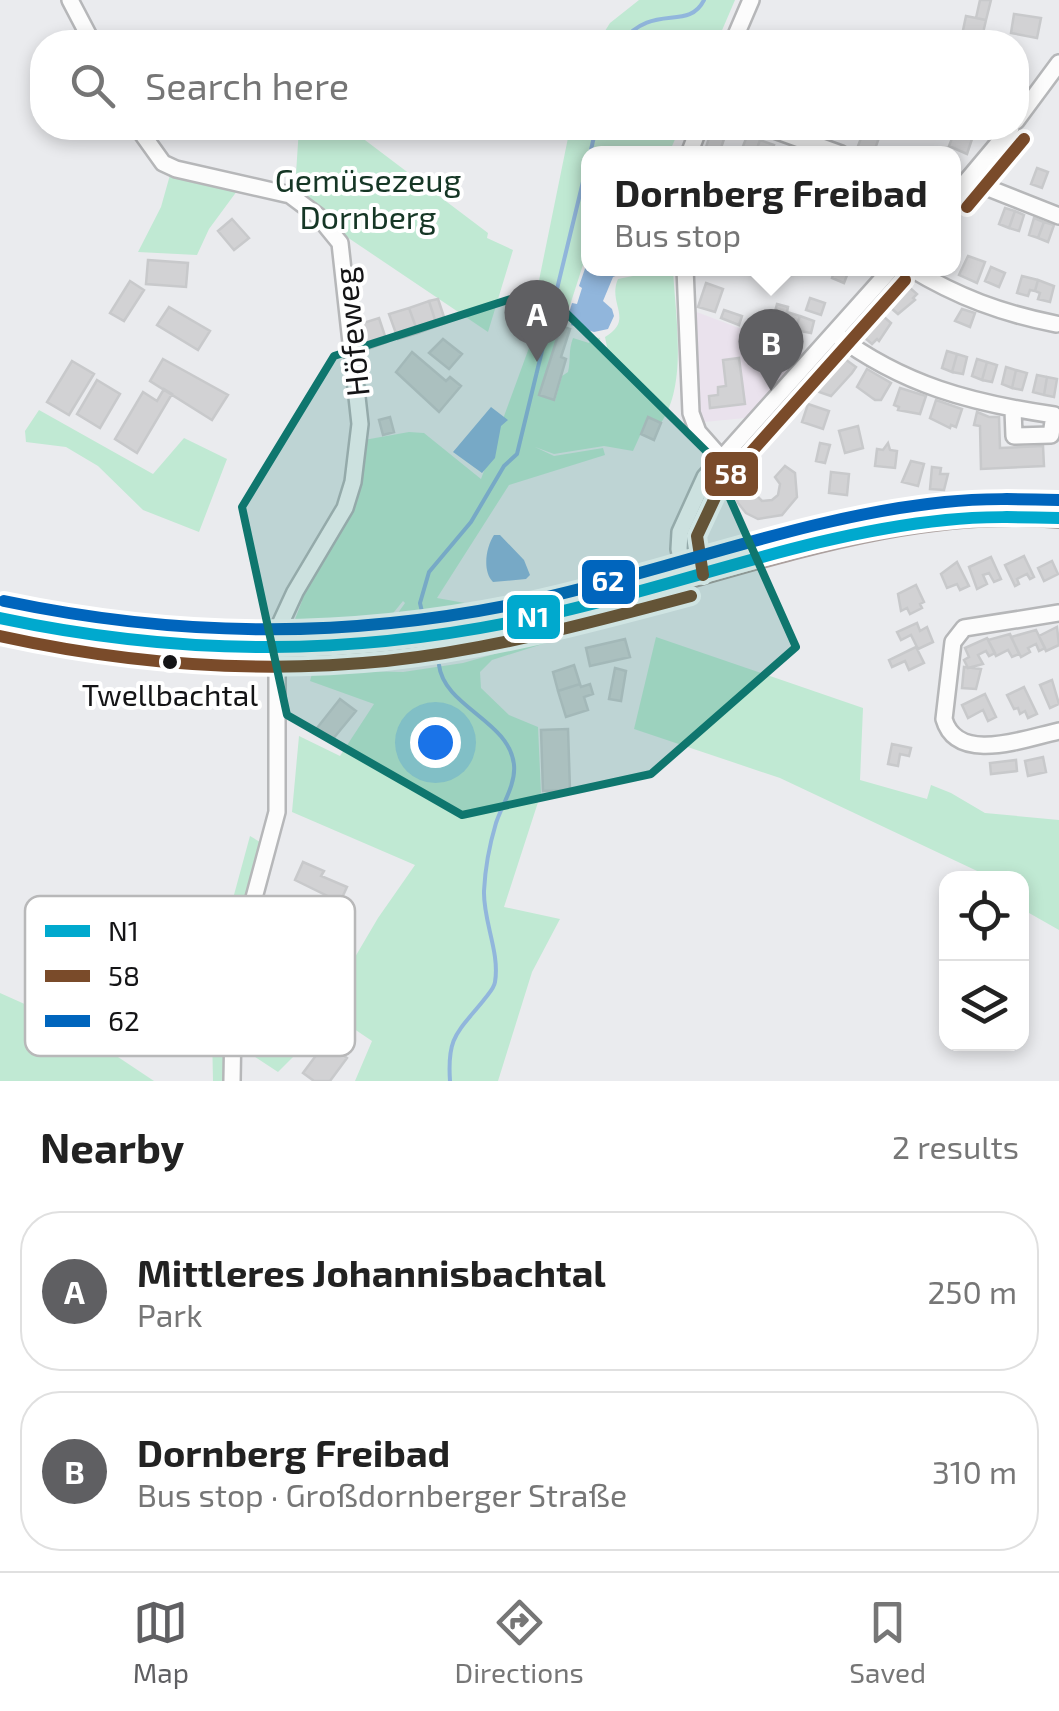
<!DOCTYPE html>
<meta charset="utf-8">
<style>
body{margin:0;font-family:"Exo 2",sans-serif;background:#f6f6f6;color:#222}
.controls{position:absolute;right:30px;bottom:30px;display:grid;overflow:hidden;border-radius:20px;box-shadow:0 5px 15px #0003}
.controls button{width:90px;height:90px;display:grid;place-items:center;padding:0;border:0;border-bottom:2px solid #e0e0e0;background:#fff;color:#222;font:50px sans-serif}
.you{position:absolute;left:435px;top:742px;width:35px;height:35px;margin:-25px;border:8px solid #fff;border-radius:50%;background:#1a73e8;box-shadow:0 0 0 15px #1a73e833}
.badge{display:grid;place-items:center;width:65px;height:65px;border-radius:50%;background:#5f5f62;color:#fff;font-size:32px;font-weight:700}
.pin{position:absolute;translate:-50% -82px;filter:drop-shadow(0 2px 5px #0008)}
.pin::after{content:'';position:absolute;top:52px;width:35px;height:30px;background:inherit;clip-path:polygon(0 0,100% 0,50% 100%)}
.popup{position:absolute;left:581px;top:146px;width:380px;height:130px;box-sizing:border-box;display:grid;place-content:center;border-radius:20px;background:#fff;filter:drop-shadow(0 2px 8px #0005);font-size:32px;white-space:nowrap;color:#767676}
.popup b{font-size:38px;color:#222}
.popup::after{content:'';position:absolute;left:50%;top:100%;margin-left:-20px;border:20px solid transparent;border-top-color:#fff}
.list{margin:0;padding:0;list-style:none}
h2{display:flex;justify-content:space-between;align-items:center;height:130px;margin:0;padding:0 40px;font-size:42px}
h2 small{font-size:32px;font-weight:400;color:#767676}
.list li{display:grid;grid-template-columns:65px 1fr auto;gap:30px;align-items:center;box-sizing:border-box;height:160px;margin:0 20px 20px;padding:0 20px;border:2px solid #e0e0e0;border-radius:40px}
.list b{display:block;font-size:38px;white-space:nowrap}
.list p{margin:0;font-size:32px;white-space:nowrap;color:#767676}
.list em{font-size:32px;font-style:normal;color:#767676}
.icon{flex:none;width:55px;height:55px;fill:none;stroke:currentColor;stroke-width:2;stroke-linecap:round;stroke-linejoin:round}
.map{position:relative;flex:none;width:1059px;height:1081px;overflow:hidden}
.search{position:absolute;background:#fff;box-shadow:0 5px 15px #0003;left:30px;right:30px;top:30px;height:110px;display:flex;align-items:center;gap:25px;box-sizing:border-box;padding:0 35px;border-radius:40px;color:#767676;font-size:38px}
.sheet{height:490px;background:#fff}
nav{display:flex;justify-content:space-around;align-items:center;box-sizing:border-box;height:140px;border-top:2px solid #e0e0e0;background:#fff;font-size:28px;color:#767676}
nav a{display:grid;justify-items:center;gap:5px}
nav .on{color:#5f5f62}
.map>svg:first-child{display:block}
.education{fill:#eae2ed}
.green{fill:#c0e9d3}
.water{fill:#91b6dc}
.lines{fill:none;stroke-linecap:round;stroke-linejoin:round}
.stream{stroke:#91b6dc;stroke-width:4}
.building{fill:#d2d2d4;stroke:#c8c9cb;stroke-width:2.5}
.minor-casing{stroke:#b6b7b9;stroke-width:20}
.major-casing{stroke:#aca09e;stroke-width:22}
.minor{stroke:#fcfcfc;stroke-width:15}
.major{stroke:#ece5e4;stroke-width:18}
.bus-1-casing{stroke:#fff;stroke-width:20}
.bus-2-casing{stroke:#fff;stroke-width:20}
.bus-3-casing{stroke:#fff;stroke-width:20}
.bus-1{stroke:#00a9ce;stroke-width:12}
.bus-2{stroke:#7a4b2a;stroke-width:12}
.bus-3{stroke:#0065bd;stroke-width:12}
.marked{fill:#0f766e;fill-opacity:0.2;stroke:#0f766e;stroke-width:8;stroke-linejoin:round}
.bus-dot{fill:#141416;stroke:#fff;stroke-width:4}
.labels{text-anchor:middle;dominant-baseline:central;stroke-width:8;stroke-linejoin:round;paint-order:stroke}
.bus-label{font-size:30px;fill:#141416;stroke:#fff}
.park-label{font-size:32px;fill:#153625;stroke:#fff}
.street-label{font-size:32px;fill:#141416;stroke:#fff}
.key{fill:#fff;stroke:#b8b8b9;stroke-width:2.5}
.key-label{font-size:28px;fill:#141416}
.line-badge{stroke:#fff;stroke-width:4}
.badge-label{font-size:28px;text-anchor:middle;font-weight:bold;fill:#fff}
</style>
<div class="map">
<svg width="1059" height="1081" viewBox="0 0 1059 1081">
<rect width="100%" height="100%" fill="#eaebee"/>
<!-- education -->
<path class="education" d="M694,311L805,353L745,418L704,422L699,410Z"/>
<!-- green -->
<path class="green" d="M639,0H735L717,42H598L610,23Z
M299,128H349L488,233L487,238L513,250L488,332L344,235L295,189Z
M570,128H680L669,153L588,154V249L541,396L555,400L562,376L568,372C571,360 568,351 573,338L589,343L591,337L600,338L601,348L607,347L605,337C635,319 607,304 618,279L633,276L636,269L640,274H659L660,269H673C675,315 688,384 661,423L648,418L633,451L604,446L554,454L535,447L554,456L603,448L605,455L509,485L437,598L465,603L554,596L556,602L442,625L346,633V627L393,620L405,603L403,601L390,617L292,627L302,601L300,596L364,440L409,432L424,433L481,479L530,345L535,300Z
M170,175L237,191L209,229L197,255L138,252L161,207Z
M39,410L153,474L184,438L227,459L199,532L143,510L98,466L66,447L26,442L25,431Z
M577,630L574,634L492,660L480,672L481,688L509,715L538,727L541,793L504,907L560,919L532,972L498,1081H355L372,1041L332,1014L328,1032L304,1046L278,1072L246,1051L255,981L328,1003L378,918L415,865L292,812L299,736L340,756L374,704L310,681L313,670L403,672L463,663Z
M656,637L863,708L860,780L927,799L931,785L951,793L985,813L1059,820V930L1022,909V878H992L780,778L634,729Z
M250,836L260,842L230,953L223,1081H213L212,1034L219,950Z
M0,993L67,1023L154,1081H0Z"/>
<!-- water -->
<path class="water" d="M588,260V268L624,269L625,272L613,277L603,301L612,309L614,316L608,329L594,332L571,325L573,319L569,313L572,303L577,304L582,288L579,286Z
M491,407L508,420L501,426L495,458L482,473L453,452Z
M494,535H500L524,560L530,575L526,579L493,582C482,571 486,547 494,535Z"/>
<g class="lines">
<!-- stream -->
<path class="stream" d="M622,42C653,2 688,32 704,0
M590,154L596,128
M422,612L420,603L429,572L471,522L504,466L517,454L588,161
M439,665C444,707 510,721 514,765C516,784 502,805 496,823C490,843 485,870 484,891C483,921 500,952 495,982C494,989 488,994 483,1001C457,1033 447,1037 450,1081"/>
</g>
<!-- building -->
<path class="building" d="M980,0H991L986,20L976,18Z
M1014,14L1041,18L1037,38L1011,33Z
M966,16L986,20L981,42L961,40Z
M865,128L881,132L874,152L858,146Z
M753,132L760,140L755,154H740L747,136L751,137Z
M954,133L972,139L967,154L949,146Z
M710,135L724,139L719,154L704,153Z
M760,140L774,145L770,154H755Z
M1037,168L1048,172L1042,188L1031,184Z
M1005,208L1015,211L1009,228L999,224Z
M1015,211L1024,215L1019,231L1009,228Z
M1034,218L1044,222L1038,238L1029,235Z
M232,219L249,238L234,250L218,231Z
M1044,222L1054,225L1048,242L1038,238Z
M968,256L985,262L977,283L959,275Z
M148,260L188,263L186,287L146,284Z
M991,267L1005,273L999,287L985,281Z
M835,268L849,270L844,283L832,278Z
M1022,276L1038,280L1035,291L1030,290L1028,296L1017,293Z
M1038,280L1054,286L1050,302L1038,299L1040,293L1035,291Z
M130,281L144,290L124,321L110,313Z
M902,281L917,294L913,298L915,300L898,314L884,302Z
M706,283L723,289L715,312L698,307Z
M810,298L825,303L821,315L806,310Z
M438,299L446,323L437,326L429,301Z
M429,301L437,326L418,333L409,308Z
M777,304L788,307L787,312L800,316L797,324L784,320L779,333L770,330Z
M169,307L210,331L198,350L157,325Z
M409,308L418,333L398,339L389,314Z
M962,309L975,313L970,327L955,321Z
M724,310L742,316L739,325L721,318Z
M877,311L891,323L879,341L877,339L872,344L858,332Z
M800,316L814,321L811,333L795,330Z
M379,318L387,342L368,349L360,324Z
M561,326L570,329L561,357L566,359L554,400L539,395Z
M443,339L462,354L449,369L429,353Z
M947,351L957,354L952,372L942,368Z
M412,352L446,381L450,377L461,386L439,412L396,372Z
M838,354L856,367L852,373L831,396L810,389Z
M957,354L967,357L963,374L952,372Z
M739,358L745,404L710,408L709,396L718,395V387L726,386L723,360Z
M163,359L228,395L212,420L150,381Z
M977,359L987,362L982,380L972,376Z
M72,361L94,374L69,415L47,402Z
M987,362L997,365L992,382L982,380Z
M1006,367L1016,370L1012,388L1002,384Z
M867,369L891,383L881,400H875L857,387Z
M1016,370L1027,373L1022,390L1012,388Z
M1037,375L1047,377L1044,395L1033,392Z
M1047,377L1057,379L1054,397L1044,395Z
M97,380L120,394L100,428L77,414Z
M900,388L926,396L920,414L898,410L899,407L894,405Z
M164,389L172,394L137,453L115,439L143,392L157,401Z
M936,400L962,409L956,427L951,425L950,428L930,418Z
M808,404L829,411L823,429L802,422Z
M977,412L989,417H999L1000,448L1043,446L1044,466L981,469L980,426L974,425Z
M390,417L394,432L383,435L379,420Z
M648,417L661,423L654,440L641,434Z
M858,426L863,448L845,453L839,431Z
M820,443L830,445L825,463L816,461Z
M888,443L890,450L897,451L895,468L875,466L877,449L883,450Z
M911,461L924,464L918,486L902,482Z
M752,462L759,475L753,482L752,491L762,501L772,500L778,495L780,484L775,477L785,466L795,473L797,497L782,515L758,519L746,513L738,503L734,491L735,477L744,463L747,465Z
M932,467L941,468L940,474H948L944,490L930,489Z
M831,472L849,474L847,495L829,493Z
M1024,556L1034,577L1030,579L1027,574L1017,579L1019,584L1015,586L1005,565Z
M991,557L1001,579L994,582L989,573L983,575L987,584L977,589L969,567Z
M1052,561L1058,574L1044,581L1038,568Z
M957,562L969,586L960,590L957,584L947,588L941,574Z
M916,585L924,602L920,604L922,608L910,614L907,608L901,611L898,594Z
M917,623L920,631L927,627L933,642L918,649L911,635L901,640L897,632Z
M1057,627L1059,645L1046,651L1039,636Z
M1036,630L1045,648L1039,651L1036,644L1028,648L1030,652L1021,657L1011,637Z
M1010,634L1019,654L1012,657L1008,650L996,656L988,640Z
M987,638L995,653L989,656L986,651L978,655L983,664L968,668L964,660L969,657L965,648Z
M625,639L630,657L590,666L586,648Z
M916,647L924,663L909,670L905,661L892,667L889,660Z
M574,665L580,684L558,691L553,672Z
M964,667L981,669L976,689L962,688Z
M615,668L626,671L621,701L609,699Z
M1052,680L1059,704L1050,708L1040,685Z
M580,684L581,687L590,684L593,694L584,697L588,710L566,717L558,691Z
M1024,687L1037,714L1028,718L1025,711L1020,714L1018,708L1014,709L1007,695Z
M985,694L996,717L988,721L983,710L968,718L962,705Z
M340,699L356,711L332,740L317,728Z
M568,729L570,790L543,791L541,730Z
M892,744L911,748L909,756L900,754L898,766L888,764Z
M1043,757L1046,772L1028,776L1025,761Z
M1016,760L1017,771L991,774L990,763Z
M303,862L324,871L321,876L347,887L340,902L295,880Z
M326,930L343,942L315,982L271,970L275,950L306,958Z
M326,1042L347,1058L330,1081H314L303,1073Z"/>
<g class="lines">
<!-- minor casing -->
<g class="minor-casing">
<path id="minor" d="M70,0L92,42
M733,42L751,0
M1016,121L1059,63
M138,128L163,163L176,169L290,195L318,216L340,243L360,424L353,482L345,508L295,592L277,631V812L240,950L233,1023L232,1081
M769,128L841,154
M689,154L699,128
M968,180L1059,216
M954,196L1011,128
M685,268L691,413L698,432L721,458
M910,268C958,297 1001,313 1056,324
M835,334C903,385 971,403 1054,415L1051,435L1014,436L1013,410
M686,579L679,549L680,532L705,477L892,268
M1059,613L964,628L953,642L944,719C957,765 1026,738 1059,731"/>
</g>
<!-- major casing -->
<g class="major-casing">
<path id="major" d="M0,618C201,669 415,651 614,599C758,562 908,504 1059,518"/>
</g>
<!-- minor -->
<use href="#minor" class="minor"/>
<!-- major -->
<use href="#major" class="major"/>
<!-- bus-1 casing -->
<g class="bus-1-casing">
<path id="bus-1" d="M0,618C184,657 356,657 541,616C676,587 807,534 946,520C983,516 1021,517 1059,518"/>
</g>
<!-- bus-2 casing -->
<g class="bus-2-casing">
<path id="bus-2" d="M967,207L1024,139
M703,575L697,536L720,487L905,280
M0,636C127,664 256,674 386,661C489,650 590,623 691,596"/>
</g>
<!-- bus-3 casing -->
<g class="bus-3-casing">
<path id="bus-3" d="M4,601C185,639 357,639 539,599C674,569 807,516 945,502C983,498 1021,499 1059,500"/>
</g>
<!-- bus-1 -->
<use href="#bus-1" class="bus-1"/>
<!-- bus-2 -->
<use href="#bus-2" class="bus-2"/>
<!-- bus-3 -->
<use href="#bus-3" class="bus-3"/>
</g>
<!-- marked area -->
<path class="marked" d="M542,289L711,456L796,647L651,774L462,815L287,715L242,507L334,356Z"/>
<!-- markers -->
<circle class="bus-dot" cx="170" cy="662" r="9"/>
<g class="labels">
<!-- bus labels -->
<g class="bus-label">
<text x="170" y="694">Twellbachtal</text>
</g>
<!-- park labels -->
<g class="park-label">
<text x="368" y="179">Gemüsezeug<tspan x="368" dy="37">Dornberg</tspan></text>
</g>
<!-- street labels -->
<g class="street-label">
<text transform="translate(350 332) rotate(-96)">Höfeweg</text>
</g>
</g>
<!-- legend -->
<rect x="25" y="896" width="330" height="160" rx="15" class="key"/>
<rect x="45" y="925" width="45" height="12" fill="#00a9ce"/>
<rect x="45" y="970" width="45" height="12" fill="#7a4b2a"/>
<rect x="45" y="1015" width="45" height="12" fill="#0065bd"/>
<g class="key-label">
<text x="108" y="941">N1</text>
<text x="108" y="986">58</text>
<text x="108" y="1031">62</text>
</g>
<g class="line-badge">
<rect x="703" y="450" width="57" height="48" rx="10" fill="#7a4b2a"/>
<rect x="580" y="558" width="57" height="48" rx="10" fill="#0065bd"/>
<rect x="505" y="593" width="57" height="48" rx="10" fill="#00a9ce"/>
</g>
<g class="badge-label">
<text x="731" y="484">58</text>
<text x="608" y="591">62</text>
<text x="533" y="627">N1</text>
</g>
</svg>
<div class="controls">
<button><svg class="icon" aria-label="locate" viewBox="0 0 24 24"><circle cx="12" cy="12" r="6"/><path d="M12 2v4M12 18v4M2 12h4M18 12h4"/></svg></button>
<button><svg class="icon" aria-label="layers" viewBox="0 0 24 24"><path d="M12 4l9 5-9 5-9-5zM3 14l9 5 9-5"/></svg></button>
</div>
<div class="you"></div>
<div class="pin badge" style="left:537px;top:362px">A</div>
<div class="pin badge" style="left:771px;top:391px">B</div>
<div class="popup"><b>Dornberg Freibad</b>Bus stop</div>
<div class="search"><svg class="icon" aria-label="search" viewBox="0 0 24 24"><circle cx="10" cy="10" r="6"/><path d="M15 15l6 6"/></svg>Search here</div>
</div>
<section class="sheet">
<h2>Nearby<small>2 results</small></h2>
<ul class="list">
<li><span class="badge">A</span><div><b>Mittleres Johannisbachtal</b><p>Park</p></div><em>250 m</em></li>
<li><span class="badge">B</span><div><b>Dornberg Freibad</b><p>Bus stop · Großdornberger Straße</p></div><em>310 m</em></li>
</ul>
</section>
<nav>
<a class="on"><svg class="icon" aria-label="map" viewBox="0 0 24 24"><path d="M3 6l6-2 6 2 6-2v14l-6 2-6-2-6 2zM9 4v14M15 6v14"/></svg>Map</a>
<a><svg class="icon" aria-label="directions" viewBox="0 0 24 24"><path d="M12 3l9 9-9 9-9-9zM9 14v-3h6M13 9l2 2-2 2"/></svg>Directions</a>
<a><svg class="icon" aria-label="saved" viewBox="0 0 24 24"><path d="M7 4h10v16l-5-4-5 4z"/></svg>Saved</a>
</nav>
